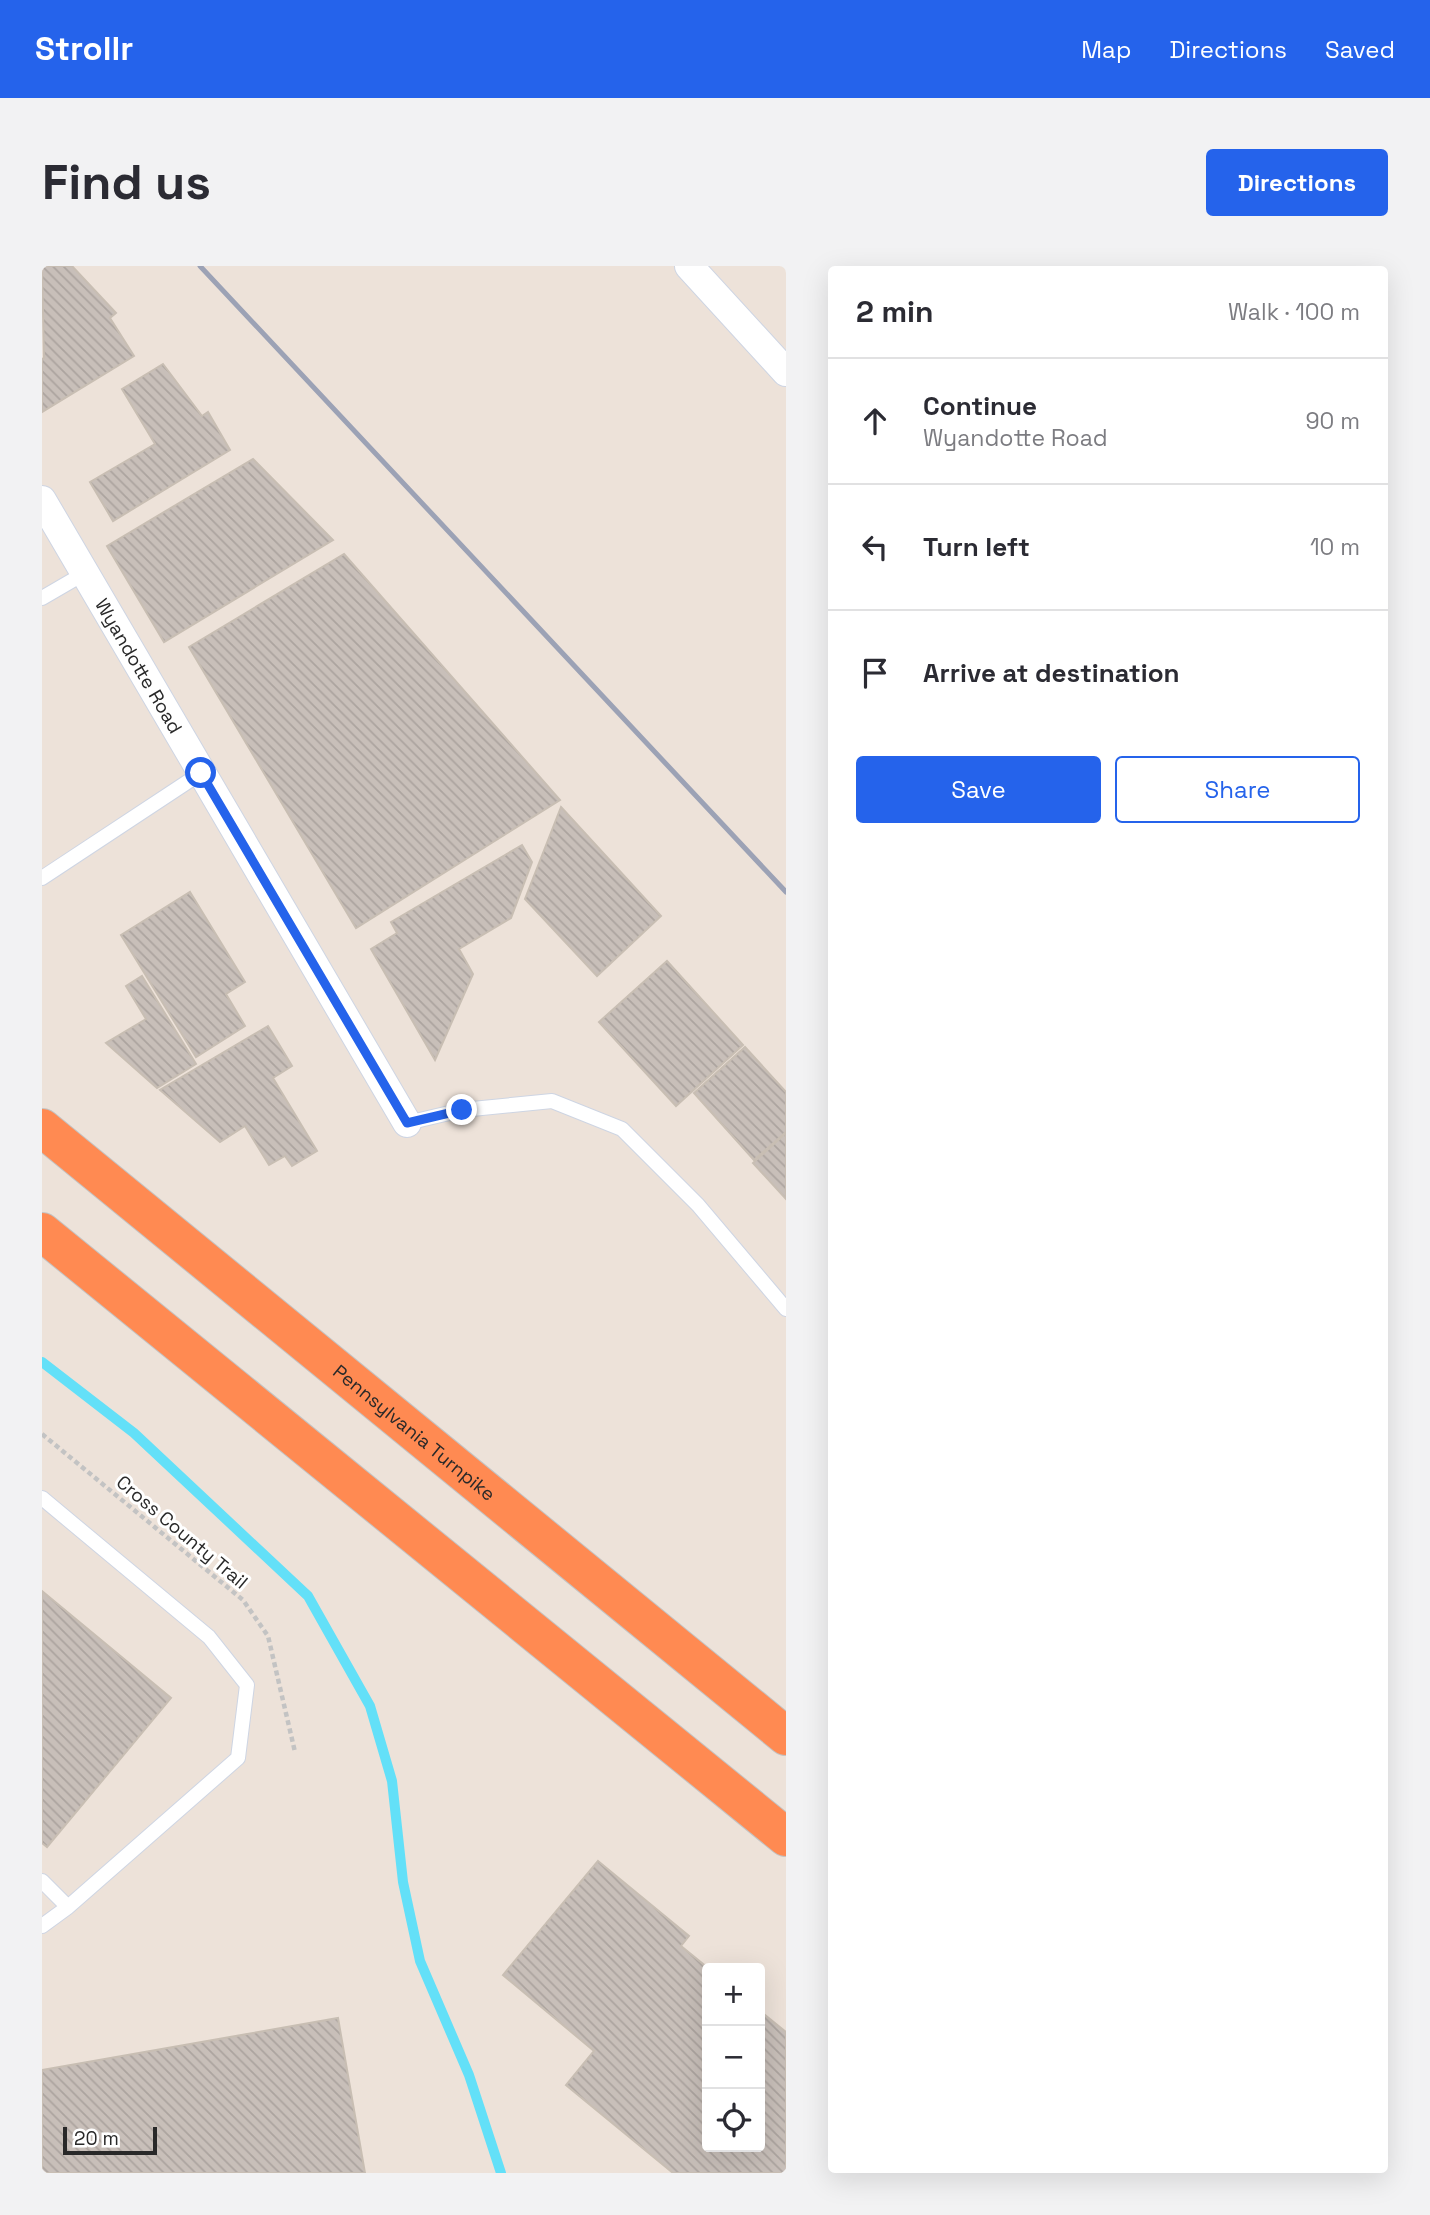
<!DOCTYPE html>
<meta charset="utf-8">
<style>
body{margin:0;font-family:"Space Grotesk",sans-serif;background:#f2f2f3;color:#2b2b33}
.controls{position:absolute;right:21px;bottom:21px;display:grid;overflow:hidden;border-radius:7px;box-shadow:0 7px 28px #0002}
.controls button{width:63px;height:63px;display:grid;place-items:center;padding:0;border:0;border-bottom:2px solid #e1e1e2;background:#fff;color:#2b2b33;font:35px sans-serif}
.scale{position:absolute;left:21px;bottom:18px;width:94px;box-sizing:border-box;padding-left:7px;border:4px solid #292929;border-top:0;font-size:19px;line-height:24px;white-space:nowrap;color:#292929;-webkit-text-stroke:5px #fff;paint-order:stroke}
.stop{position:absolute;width:21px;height:21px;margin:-16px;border:5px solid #2563eb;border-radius:50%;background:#fff}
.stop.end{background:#2563eb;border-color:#fff;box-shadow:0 2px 7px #0008}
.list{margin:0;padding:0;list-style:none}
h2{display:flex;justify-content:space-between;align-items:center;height:91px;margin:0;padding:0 28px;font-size:30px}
h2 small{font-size:23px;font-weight:400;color:#7c7c81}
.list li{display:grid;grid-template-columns:46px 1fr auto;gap:21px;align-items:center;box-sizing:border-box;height:126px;padding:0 28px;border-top:2px solid #e1e1e2}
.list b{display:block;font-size:26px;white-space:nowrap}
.list p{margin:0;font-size:23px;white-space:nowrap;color:#7c7c81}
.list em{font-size:23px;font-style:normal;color:#7c7c81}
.actions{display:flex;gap:14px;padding:21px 28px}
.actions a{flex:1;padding:16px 0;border:2px solid #2563eb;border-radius:7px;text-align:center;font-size:24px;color:#2563eb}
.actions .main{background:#2563eb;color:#fff}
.icon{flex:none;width:38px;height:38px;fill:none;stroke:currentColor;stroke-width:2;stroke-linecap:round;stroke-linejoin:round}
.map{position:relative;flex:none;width:744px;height:1907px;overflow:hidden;border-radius:7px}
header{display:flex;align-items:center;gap:42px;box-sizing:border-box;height:98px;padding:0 35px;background:#2563eb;color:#fff}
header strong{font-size:33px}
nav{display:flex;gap:38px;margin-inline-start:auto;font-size:24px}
.intro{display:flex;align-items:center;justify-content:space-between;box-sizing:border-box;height:168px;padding:0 42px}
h1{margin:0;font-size:49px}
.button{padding:18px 32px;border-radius:7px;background:#2563eb;color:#fff;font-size:24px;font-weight:700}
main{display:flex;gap:42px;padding:0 42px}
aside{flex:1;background:#fff;border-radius:7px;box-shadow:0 7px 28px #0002}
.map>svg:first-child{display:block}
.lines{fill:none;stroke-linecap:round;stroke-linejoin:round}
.stream{stroke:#63e0f8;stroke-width:10}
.building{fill:url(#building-back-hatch);stroke:#c8beb3;stroke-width:2}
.lane-casing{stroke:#ced5e3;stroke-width:16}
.street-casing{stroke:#ced5e3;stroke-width:30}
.highway-casing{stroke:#c3c3c3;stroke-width:40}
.path{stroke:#c3c3c3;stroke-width:4.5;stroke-dasharray:5 3.5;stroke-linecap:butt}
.lane{stroke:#fff;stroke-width:14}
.street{stroke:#fff;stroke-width:28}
.highway{stroke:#ff8a52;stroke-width:38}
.rail{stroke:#9ca2b5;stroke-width:5}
.route{stroke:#2563eb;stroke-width:9}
.labels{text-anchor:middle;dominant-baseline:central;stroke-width:6;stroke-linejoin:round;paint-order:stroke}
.street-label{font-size:19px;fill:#292929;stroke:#fff}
</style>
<header>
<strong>Strollr</strong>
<nav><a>Map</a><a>Directions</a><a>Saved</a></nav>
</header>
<div class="intro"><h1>Find us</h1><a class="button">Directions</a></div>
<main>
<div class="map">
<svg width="744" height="1907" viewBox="0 0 744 1907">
<defs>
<pattern id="building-back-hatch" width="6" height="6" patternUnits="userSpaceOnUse" patternTransform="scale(1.75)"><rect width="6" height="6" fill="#c8bfb9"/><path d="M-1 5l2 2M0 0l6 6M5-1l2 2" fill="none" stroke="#aca49f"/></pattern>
</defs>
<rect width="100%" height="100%" fill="#ede2d9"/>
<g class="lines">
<!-- stream -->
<path class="stream" d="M0,1096L92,1167L266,1330L328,1440L350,1515L361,1616L378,1695L427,1809L459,1907"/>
</g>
<!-- building -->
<path class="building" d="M0,0H30L74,47L68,52L92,90L0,146V93L2,92Z
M121,98L160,150L166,146L188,184L71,255L48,216L113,178L80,123Z
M211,193L291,274L122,376L65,280Z
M302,288L518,534L314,662L147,381Z
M519,541L619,650L555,710L483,633Z
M480,579L490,596L469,652L417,683L431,708L393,794L329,683L355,667L349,656Z
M148,626L203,716L184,728L203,760L154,791L79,669Z
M625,695L701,779L634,840L557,756Z
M100,710L154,798L115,822L64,777L104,753L84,720Z
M226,760L250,800L231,812L275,885L250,900L243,890L227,899L203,860L178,876L118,824Z
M703,781L744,826V866L712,894L652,827Z
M744,867V933L711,897Z
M0,1325L129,1432L5,1581L0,1577Z
M556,1595L647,1670L639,1680L666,1702L665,1881H718V1745L744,1766V1907H631L524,1819L552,1785L461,1709Z
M296,1752L323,1907H0V1804Z"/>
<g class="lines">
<!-- lane casing -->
<g class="lane-casing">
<path id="lane" d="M0,332L43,307
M0,612L159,507
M365,857L420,844L510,835L580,863L656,939L744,1043
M0,1232L167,1371L205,1419L196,1492L26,1641L0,1615
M0,1660L26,1641"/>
</g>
<!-- street casing -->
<g class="street-casing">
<g id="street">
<path d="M647,0L744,106"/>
<path id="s1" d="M0,234L365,857"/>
</g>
</g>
<!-- highway casing -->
<g class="highway-casing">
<g id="highway">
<path id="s2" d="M0,862L744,1470"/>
<path d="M0,966L744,1571"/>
</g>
</g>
<!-- path -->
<path class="path" d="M0,1168L201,1334L226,1370L253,1486"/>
<!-- lane -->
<use href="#lane" class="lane"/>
<!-- street -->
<use href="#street" class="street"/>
<!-- highway -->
<use href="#highway" class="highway"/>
<!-- rail -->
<path class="rail" d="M158,0L744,626"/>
</g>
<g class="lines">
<!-- route -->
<path class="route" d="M159,507L365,857L420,844"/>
</g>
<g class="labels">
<!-- street labels -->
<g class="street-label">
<text stroke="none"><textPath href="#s1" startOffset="192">Wyandotte Road</textPath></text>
<text stroke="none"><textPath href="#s2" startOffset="481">Pennsylvania Turnpike</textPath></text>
<text transform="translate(140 1266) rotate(40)">Cross County Trail</text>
</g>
</g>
</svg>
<div class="controls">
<button>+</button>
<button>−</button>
<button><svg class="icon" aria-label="locate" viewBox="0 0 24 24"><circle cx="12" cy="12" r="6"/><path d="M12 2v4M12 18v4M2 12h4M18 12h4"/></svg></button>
</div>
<div class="scale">20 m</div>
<div class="stop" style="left:159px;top:507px"></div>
<div class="stop end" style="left:420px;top:844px"></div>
</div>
<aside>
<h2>2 min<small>Walk · 100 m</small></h2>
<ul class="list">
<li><svg class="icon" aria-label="ahead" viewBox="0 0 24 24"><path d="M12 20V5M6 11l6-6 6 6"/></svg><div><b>Continue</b><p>Wyandotte Road</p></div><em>90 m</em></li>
<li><svg class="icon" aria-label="left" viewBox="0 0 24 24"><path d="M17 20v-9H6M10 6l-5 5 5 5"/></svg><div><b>Turn left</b></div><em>10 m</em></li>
<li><svg class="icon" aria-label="arrive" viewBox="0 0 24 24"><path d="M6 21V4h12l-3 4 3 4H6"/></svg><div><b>Arrive at destination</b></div></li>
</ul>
<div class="actions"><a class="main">Save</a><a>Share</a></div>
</aside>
</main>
